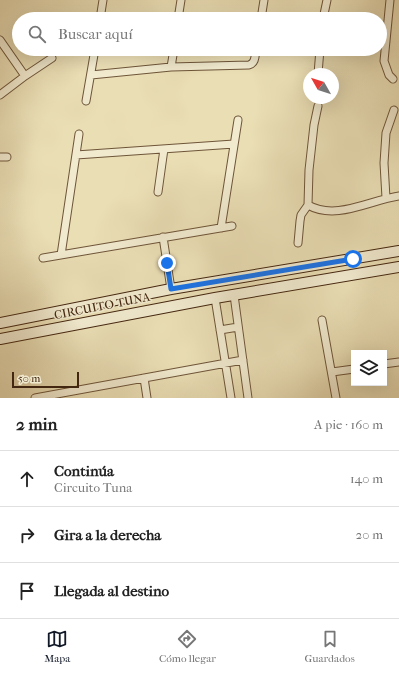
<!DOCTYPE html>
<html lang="es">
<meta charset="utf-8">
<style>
body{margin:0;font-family:"IM FELL French Canon",serif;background:#f6f6f6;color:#222}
.controls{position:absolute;right:12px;bottom:12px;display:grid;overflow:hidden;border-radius:0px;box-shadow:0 4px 16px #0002}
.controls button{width:36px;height:36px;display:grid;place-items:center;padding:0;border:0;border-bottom:1px solid #e0e0e0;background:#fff;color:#222;font:20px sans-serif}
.compass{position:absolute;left:303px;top:68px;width:36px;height:36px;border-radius:50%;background:#fff;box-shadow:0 4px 16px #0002;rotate:309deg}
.scale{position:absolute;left:12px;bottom:10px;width:67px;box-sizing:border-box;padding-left:4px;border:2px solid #442710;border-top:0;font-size:11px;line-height:14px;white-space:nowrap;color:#442710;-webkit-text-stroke:3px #f1eacf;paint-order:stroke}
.stop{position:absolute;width:12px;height:12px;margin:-9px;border:3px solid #1a73e8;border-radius:50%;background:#fff}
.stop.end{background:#1a73e8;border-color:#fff;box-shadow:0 1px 4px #0008}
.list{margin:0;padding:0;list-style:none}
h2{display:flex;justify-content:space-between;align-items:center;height:52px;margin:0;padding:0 16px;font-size:17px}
h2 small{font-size:13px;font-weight:400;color:#767676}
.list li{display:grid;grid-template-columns:26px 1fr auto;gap:12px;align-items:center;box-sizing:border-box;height:56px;padding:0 16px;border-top:1px solid #e0e0e0}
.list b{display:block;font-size:15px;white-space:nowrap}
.list p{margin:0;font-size:13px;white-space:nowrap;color:#767676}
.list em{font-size:13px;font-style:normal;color:#767676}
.icon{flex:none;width:22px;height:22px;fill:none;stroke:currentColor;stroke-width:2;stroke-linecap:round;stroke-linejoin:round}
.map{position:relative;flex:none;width:399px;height:398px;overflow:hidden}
.search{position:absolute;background:#fff;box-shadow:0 4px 16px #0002;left:12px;right:12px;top:12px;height:44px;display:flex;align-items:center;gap:10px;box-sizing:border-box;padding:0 14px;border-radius:22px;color:#767676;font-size:15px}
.sheet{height:220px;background:#fff}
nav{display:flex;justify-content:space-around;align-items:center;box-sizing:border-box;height:56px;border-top:1px solid #e0e0e0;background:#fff;font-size:11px;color:#767676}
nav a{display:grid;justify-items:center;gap:2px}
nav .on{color:#111827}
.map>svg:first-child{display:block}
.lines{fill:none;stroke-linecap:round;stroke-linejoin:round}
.street-casing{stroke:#6e5539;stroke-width:9}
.secondary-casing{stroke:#442710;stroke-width:12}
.street{stroke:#f1eacf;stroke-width:7}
.secondary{stroke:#f1eacf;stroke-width:10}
.route{stroke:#1a73e8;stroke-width:5}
.labels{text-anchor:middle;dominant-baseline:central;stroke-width:3;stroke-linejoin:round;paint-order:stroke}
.street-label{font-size:12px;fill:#442710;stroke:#f1eacf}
</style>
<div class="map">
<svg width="399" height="398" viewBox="0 0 399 398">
<rect width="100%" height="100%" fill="#eadeb5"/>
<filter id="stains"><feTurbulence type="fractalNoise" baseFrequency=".005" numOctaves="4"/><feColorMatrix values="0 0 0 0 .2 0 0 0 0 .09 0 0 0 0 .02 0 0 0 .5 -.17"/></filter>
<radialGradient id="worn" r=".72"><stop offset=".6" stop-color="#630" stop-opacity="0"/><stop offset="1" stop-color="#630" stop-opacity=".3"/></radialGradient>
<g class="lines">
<!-- street casing -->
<g class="street-casing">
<path id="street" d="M390,0L384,61L389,75L393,79
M100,19L103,0
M178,19L181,0
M261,19L264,0
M323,19L327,0
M0,40L25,76
M171,67L174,49
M318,74L320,49
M91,75L171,67L249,65C256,63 255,55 256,49
M0,95L25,76L52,58
M86,101L95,49
M76,155L234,144
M0,157H7
M158,192L164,149
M386,198L384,163L386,133L394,110
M308,205C336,221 370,200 399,196
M221,228L238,120
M163,237L171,289
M298,243L300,221L301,215L308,205L309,170L314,125L318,106
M61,255L79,134
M43,258L232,226
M234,295L248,398
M215,298L231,398
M322,320L336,398
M220,330L238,327
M384,364L399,362
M332,372L354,369
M144,378L147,398
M35,398L243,360"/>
</g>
<!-- secondary casing -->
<g class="secondary-casing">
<path id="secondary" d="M0,323L171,289L399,251
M0,339L215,298L399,267"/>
</g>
<!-- street -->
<use href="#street" class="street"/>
<!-- secondary -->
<use href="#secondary" class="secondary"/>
</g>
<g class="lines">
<!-- route -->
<path class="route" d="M167,263L171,289L353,259"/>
</g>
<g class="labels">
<!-- street labels -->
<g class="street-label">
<text transform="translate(102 306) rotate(-11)">CIRCUITO TUNA</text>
</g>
</g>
<rect width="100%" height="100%" filter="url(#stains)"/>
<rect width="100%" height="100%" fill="url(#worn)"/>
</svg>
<div class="controls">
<button><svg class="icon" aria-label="layers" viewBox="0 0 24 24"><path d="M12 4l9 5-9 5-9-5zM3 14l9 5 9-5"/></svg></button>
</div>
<svg class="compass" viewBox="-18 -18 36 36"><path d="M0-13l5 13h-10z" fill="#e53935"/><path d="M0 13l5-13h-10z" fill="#767676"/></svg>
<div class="scale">50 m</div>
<div class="stop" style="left:353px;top:259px"></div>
<div class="stop end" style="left:167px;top:263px"></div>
<div class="search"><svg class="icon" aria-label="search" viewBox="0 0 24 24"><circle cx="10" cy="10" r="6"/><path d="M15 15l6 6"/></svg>Buscar aquí</div>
</div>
<section class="sheet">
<h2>2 min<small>A pie · 160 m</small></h2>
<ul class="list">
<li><svg class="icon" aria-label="ahead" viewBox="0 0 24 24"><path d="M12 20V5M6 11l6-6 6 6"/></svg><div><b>Continúa</b><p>Circuito Tuna</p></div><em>140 m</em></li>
<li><svg class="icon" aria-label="right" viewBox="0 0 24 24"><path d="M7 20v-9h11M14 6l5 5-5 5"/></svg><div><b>Gira a la derecha</b></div><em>20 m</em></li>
<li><svg class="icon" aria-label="arrive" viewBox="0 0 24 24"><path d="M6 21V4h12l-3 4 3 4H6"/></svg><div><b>Llegada al destino</b></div></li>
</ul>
</section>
<nav>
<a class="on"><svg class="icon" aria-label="map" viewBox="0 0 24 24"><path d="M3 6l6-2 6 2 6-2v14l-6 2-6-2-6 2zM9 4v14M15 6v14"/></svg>Mapa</a>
<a><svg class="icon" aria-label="directions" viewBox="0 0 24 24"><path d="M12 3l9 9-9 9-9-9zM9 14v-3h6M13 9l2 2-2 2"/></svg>Cómo llegar</a>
<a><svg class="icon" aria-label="saved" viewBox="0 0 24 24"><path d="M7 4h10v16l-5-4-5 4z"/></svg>Guardados</a>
</nav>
